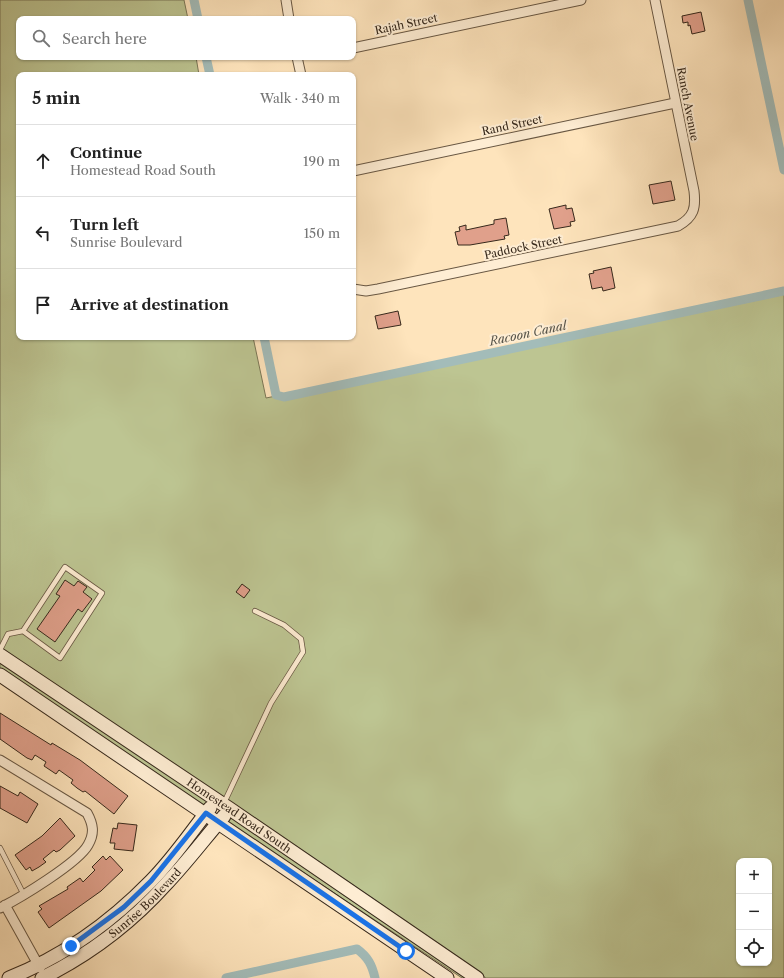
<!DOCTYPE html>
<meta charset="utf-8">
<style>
body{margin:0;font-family:"Libre Caslon Text",serif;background:#f2f2f2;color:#222}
.controls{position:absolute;right:12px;bottom:12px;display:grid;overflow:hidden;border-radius:8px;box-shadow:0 1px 3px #0004}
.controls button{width:36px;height:36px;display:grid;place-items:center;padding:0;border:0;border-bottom:1px solid #e0e0e0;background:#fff;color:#222;font:20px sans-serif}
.stop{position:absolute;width:12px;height:12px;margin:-9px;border:3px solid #1a73e8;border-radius:50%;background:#fff}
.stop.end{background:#1a73e8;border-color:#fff;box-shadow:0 1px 4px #0008}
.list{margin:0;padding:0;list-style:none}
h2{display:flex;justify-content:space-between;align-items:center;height:52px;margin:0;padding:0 16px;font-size:17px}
h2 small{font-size:13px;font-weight:400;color:#767676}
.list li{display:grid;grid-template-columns:26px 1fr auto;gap:12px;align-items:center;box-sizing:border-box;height:72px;padding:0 16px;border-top:1px solid #e0e0e0}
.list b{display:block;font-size:15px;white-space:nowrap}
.list p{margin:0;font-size:13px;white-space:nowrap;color:#767676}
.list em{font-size:13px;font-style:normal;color:#767676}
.icon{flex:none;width:22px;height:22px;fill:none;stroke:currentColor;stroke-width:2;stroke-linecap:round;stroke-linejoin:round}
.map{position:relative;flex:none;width:784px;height:978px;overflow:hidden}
.search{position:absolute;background:#fff;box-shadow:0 1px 3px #0004;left:16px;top:16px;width:340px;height:44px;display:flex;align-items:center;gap:10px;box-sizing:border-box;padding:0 14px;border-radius:8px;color:#767676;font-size:15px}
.panel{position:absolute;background:#fff;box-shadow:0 1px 3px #0004;left:16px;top:72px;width:340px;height:268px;border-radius:8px}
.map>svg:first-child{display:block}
.green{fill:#bdc592;stroke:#7a7656;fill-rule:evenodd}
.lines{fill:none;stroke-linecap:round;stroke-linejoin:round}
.canal{stroke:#a3bcb9;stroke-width:9}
.building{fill:#e0a08b;stroke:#36281b}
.lane-casing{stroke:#685743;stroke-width:6}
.street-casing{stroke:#685743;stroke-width:11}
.secondary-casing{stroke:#36281b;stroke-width:15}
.lane{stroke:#feedd3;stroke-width:4.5}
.street{stroke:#feedd3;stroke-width:9}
.secondary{stroke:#feedd3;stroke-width:13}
.route{stroke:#1a73e8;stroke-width:5}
.labels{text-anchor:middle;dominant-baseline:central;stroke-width:4;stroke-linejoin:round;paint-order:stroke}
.street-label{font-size:11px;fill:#36281b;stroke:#feedd3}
.water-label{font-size:12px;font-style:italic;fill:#57544a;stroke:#feedd3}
</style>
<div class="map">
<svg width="784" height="978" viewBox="0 0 784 978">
<rect width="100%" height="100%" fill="#fee4bc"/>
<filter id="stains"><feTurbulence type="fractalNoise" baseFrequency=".005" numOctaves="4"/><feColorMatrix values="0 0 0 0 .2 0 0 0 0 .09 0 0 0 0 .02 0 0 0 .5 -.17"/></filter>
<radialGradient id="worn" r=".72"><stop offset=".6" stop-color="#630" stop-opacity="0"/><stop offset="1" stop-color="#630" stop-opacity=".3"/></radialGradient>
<!-- green -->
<path class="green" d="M0,0H184L188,19H19V57H196L199,75H19V337H253L266,398L784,294V978H486L0,649ZM739,861H769V963H739Z
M0,661L209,801L205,807L0,670Z
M231,816L469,978H462L226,821Z"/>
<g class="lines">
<!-- canal -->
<path class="canal" d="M194,0L198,19
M748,0L784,170
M206,57L210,75
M264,337L276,395L284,397L784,291
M226,978L357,949C368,957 372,965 375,978"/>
</g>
<!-- building -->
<path class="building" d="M701,12L705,31L692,34L690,25L688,26V22L683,23L682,16Z
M671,181L675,200L653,204L649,185Z
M566,205V209L572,208L575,221L570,222L571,226L554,229L549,209Z
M506,218L509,235L504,236L505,239L470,245H458L455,232L460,231L459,227L466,225V230L494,224V220Z
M611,267L615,288L603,291L602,287L592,289L589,274L594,273L593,271Z
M398,311L401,325L378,329L375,316Z
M65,580L74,586L78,581L87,587L83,592L92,599L82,612L78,609L55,642L37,629L60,596L56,594Z
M242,584L250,590L244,598L236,592Z
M0,713L51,745L52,743L80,760L128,796L114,814L85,791L83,792L77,788L71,783L73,780L59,770L56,774L44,766L46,762L35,755L32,760L27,758L0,739Z
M0,786L18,796L20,792L38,804L27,823L0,808Z
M60,818L75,836L60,850L56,852L54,850L43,859L46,862L39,867L32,871L30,867L26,870L15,855L42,836Z
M118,823L137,825L133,851L114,849L115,843H110L113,828L117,829Z
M103,856L106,860L110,856L123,870L101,891L49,928L38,912L42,909L39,906L68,889L67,887L80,878L83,882L95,870L92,867Z"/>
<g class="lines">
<!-- lane casing -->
<g class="lane-casing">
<path id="lane" d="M0,650L8,634L23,631L65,567L102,593L60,658L23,631
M224,803L271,703L303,652L301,639L284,625L255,611
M0,848L24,895"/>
</g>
<!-- street casing -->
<g class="street-casing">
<path id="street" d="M286,0L289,19
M353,48L581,0
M297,57L301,75
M353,171L675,103
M353,289L366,291L378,289L678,226C694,217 696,208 694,191L655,0
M0,760L87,813C93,824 95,833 88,845C78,863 20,898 0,908
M5,905L40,968"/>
</g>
<!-- secondary casing -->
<g class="secondary-casing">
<g id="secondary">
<path id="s1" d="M0,655L230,809L477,978"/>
<path d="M0,675L447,978"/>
<path d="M9,978C62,957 111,922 151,881C173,859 191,832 210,808"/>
<path id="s2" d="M42,978C89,955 132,922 167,883C187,862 205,838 224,816"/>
</g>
</g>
<!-- lane -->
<use href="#lane" class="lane"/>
<!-- street -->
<use href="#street" class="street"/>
<!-- secondary -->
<use href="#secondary" class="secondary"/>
</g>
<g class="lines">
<!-- route -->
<path class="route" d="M71,946L124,907L151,881L206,813L406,951"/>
</g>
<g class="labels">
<!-- street labels -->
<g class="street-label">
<text transform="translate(406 24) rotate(-12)">Rajah Street</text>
<text transform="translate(688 104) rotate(79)">Ranch Avenue</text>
<text transform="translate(512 125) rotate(-12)">Rand Street</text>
<text transform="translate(523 247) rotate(-12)">Paddock Street</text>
<text stroke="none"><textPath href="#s1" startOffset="288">Homestead Road South</textPath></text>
<text stroke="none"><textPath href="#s2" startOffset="128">Sunrise Boulevard</textPath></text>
</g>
<!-- water labels -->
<g class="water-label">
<text transform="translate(528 333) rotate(-12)">Racoon Canal</text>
</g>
</g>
<rect width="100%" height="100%" filter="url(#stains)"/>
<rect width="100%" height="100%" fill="url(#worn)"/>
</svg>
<div class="controls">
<button>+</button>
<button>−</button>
<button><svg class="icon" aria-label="locate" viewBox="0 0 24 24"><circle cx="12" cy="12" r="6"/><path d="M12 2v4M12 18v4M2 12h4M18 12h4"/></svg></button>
</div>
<div class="stop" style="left:406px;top:951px"></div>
<div class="stop end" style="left:71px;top:946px"></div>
<div class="search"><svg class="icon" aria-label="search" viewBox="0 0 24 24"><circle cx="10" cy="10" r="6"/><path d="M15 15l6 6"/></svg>Search here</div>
<section class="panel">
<h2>5 min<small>Walk · 340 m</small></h2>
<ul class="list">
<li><svg class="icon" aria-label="ahead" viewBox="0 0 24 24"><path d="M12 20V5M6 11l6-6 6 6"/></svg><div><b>Continue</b><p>Homestead Road South</p></div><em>190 m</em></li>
<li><svg class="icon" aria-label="left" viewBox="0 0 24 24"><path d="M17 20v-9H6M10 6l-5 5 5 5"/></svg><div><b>Turn left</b><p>Sunrise Boulevard</p></div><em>150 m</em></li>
<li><svg class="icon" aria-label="arrive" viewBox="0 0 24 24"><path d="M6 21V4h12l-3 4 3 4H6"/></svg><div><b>Arrive at destination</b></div></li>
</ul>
</section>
</div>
